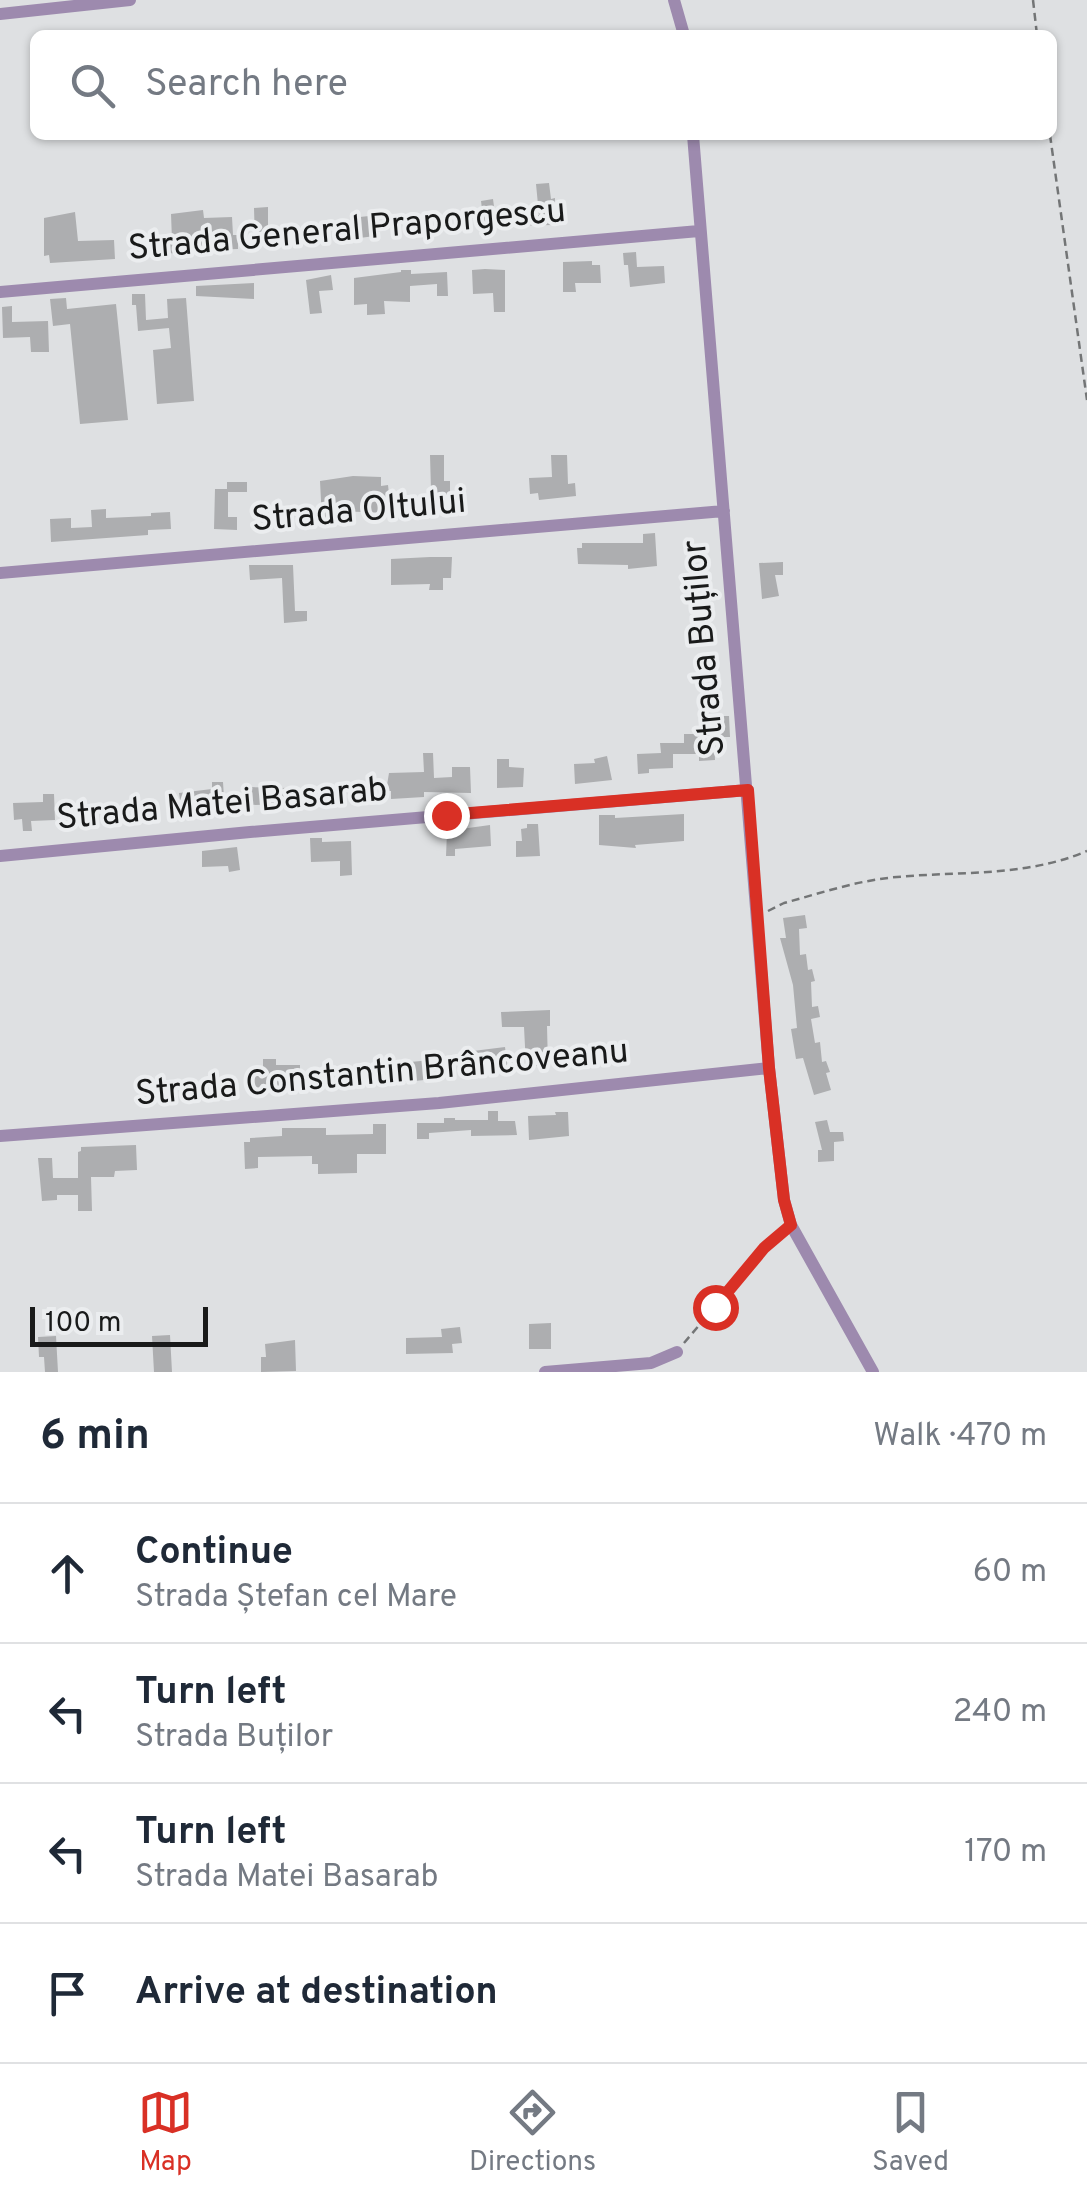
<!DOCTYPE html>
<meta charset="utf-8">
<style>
body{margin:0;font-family:Overpass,sans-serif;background:#f2f2f3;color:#1f2937}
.scale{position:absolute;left:30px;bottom:25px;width:178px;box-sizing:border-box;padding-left:10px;border:5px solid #191a1a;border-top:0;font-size:28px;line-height:35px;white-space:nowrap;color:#191a1a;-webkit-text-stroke:8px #ebedef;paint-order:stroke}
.stop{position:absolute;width:30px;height:30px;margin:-22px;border:8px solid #d93025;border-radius:50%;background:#fff}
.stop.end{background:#d93025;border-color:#fff;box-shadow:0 2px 10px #0008}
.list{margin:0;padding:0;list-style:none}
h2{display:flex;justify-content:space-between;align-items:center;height:130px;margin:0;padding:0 40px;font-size:42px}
h2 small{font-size:32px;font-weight:400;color:#747a83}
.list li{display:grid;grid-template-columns:65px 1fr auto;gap:30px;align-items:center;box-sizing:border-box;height:140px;padding:0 40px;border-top:2px solid #e0e1e3}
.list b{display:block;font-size:38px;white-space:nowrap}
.list p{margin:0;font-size:32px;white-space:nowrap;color:#747a83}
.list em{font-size:32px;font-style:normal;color:#747a83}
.icon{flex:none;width:55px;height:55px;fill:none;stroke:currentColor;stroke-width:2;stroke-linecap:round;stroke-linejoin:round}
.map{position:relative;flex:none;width:1087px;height:1372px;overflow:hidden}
.search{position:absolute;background:#fff;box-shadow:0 2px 8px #0004;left:30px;right:30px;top:30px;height:110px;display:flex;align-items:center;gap:25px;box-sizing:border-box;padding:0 35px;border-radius:15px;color:#747a83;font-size:38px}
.sheet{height:690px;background:#fff}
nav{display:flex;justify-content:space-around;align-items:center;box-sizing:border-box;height:140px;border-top:2px solid #e0e1e3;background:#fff;font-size:28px;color:#747a83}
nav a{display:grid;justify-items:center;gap:5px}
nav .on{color:#d93025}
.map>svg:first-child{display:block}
.building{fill:#adaeb0}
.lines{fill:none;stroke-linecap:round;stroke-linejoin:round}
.path{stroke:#737576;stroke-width:2.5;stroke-dasharray:8 5;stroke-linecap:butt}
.street{stroke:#9d8aae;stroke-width:12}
.route{stroke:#d93025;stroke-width:12}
.labels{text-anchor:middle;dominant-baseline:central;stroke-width:8;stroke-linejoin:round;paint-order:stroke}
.street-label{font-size:35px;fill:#191a1a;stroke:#ebedef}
</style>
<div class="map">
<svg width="1087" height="1372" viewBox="0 0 1087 1372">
<rect width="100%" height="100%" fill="#dee0e2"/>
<!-- building -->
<path class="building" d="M549,183L551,199L555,198L554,225L494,226L495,232L485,233L481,201L493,199L495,214L539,215L536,184Z
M268,207V229H279V242L255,243L254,208Z
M203,210L204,218L232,217L233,235H238V249L183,251V255L163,252V240H172L171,214Z
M75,212L78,241L114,240L115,259L50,263L49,255L44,256V218Z
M369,216V221L373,220L375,236L344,240L342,224L351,223V218Z
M636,252L637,267L664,266L665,283L630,287L628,265H624L623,253Z
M592,261V265H600L601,283H575L576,292H563V262Z
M485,269L505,270V312H494L493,293L473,294L472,270Z
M401,270H411V274L447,272L448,296H437V284L410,286V302L384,301L385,314L367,315V304L354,305V278L401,272Z
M331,275L333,290L319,291L322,313L310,314L306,280Z
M254,283V299L196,296V286Z
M132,294H145L146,320L168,318L167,299L186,298L194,401L157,404L153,350L171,348L169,328L138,331L136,305H132Z
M66,298L67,309L116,304L128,420L80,424L70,324L53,326L50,299Z
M12,306V322L48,321L49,352H31L30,337L3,338L2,307Z
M430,455H444V481H450V511H437V490H431Z
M551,455H567L568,484L575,483L576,496L539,500L538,493L530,494L529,478L552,477Z
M353,476L381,477V486L388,485L391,513L334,511V519L322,520L320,481Z
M227,482H247V492H228V517H237V530L214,529L215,489H227Z
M106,509V518L151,516V513L170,512L171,529L148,530V535L51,542L50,519L71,518V528L92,527L91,510Z
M655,533L657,566L628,569V565L578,564L577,548H582V543H643V534Z
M430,557H452L451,578H443V590H429L430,584L391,585V559Z
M783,562V575H775L779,596L762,599L759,563Z
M249,565H293L295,611H307V621L284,623L282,578L250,580Z
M713,716H729L730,737H714L715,760L699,761V754H673V768L649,769V773L638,774L637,754L661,753L660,743H684V734H714V736Z
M423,753H433L434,778L452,777V767H470L471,793L424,792V797L391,799V791H386L389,773L424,772Z
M607,756L612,780L575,784L574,764L595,763L594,759Z
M497,759H509V767L524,768L523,787L497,788Z
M212,782H223L224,798L202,799L204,814L192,816L190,800H180L179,793L212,789Z
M249,787L289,788V804L250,805Z
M43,794H54L55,820L31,821L32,831H23L22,819L14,820L13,803L43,802Z
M684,814V841L635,845L636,848L599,845V815H615V818Z
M527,824H538L540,856L516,857V841H522L521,829L527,828Z
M490,825L491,846L455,849V856H446L447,832L461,833V829Z
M310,838H322V842L351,841L352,875L340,876V861L311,862Z
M237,847L240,870L229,872L228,866L202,867V851Z
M805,915L807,928L799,929L800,955L806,954L808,970L812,969L815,981L811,982L812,1007L818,1006L820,1017L811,1019L815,1043L820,1042L822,1062L826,1061L830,1072L826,1073L831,1090L814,1095L803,1058L796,1059L791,1029L797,1028L793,985L780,938H786L783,918Z
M550,1010V1026H547L548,1066H526L524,1027H502L501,1012Z
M505,1047L508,1071L477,1075L473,1051Z
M263,1059H276V1065H300V1077H316V1089H277L262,1092V1096H250V1075H263Z
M432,1060L434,1079L405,1082L404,1071L410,1070V1062Z
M488,1111H498V1121H515L517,1135L471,1136V1130L429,1133V1139H417V1123H444V1118H455V1120H488Z
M555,1112H568L569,1136L529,1140L528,1116L556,1115Z
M827,1120L830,1132H843L844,1141L834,1142V1161L818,1162V1150H822L815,1122Z
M373,1124H386V1154H357V1173L318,1174V1164H312V1156L258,1157V1168L245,1169L244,1142H250V1138L282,1136V1128H326V1135L373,1134Z
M136,1145L137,1170L115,1171L114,1177H91L92,1211H78V1195H57V1200L42,1201L38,1158H52L53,1178H78V1152L81,1151V1147Z
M551,1323V1349H529V1324Z
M460,1327L462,1343L452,1344L453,1353L406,1354V1338L442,1337L441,1329Z
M170,1335L172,1372H154L152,1336Z
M56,1336L58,1372H45L44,1357H39L38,1337Z
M295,1340L296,1371L261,1372V1357H266L265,1344Z"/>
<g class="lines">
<!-- path -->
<path class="path" d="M1033,0L1037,35
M1050,135L1087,400
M768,911L784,903C821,893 859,880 897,877C962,871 1026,877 1087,851
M684,1343L765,1248L782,1233"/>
<!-- street -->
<path class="street" d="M674,0L684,35
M0,14L130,0
M693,135L769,1068L784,1200L791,1225L873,1372
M0,292L699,231
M0,573L724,511
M0,856L250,832L748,790
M0,1136L439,1103L769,1068
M545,1372L651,1363L677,1352"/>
</g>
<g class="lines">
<!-- route -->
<path class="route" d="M446,815L748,790L769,1068L784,1200L791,1225L764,1248L715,1307"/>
</g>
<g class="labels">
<!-- street labels -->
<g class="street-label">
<text transform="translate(347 231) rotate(-5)">Strada General Praporgescu</text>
<text transform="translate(359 512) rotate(-5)">Strada Oltului</text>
<text transform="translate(705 648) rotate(-95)">Strada Buților</text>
<text transform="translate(222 805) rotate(-5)">Strada Matei Basarab</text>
<text transform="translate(382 1074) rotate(-5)">Strada Constantin Brâncoveanu</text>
</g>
</g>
</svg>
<div class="scale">100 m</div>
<div class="stop" style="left:715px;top:1307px"></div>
<div class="stop end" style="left:446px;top:815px"></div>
<div class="search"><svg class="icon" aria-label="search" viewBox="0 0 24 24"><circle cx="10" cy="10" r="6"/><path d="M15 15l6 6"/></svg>Search here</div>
</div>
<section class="sheet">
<h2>6 min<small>Walk · 470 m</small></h2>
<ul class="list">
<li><svg class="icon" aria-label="ahead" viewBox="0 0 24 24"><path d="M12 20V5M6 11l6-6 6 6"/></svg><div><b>Continue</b><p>Strada Ștefan cel Mare</p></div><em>60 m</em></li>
<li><svg class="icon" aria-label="left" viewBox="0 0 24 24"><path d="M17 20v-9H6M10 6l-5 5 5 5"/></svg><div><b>Turn left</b><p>Strada Buților</p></div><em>240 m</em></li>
<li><svg class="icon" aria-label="left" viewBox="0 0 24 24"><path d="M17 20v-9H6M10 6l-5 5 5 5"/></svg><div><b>Turn left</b><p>Strada Matei Basarab</p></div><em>170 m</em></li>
<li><svg class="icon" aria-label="arrive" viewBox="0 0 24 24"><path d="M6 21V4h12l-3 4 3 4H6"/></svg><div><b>Arrive at destination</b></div></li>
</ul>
</section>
<nav>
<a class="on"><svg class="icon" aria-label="map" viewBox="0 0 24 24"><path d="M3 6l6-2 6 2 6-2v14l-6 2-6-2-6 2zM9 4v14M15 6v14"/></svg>Map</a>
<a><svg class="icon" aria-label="directions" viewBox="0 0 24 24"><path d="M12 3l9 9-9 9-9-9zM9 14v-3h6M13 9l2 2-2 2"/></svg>Directions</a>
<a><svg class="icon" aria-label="saved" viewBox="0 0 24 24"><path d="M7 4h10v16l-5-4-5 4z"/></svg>Saved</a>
</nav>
